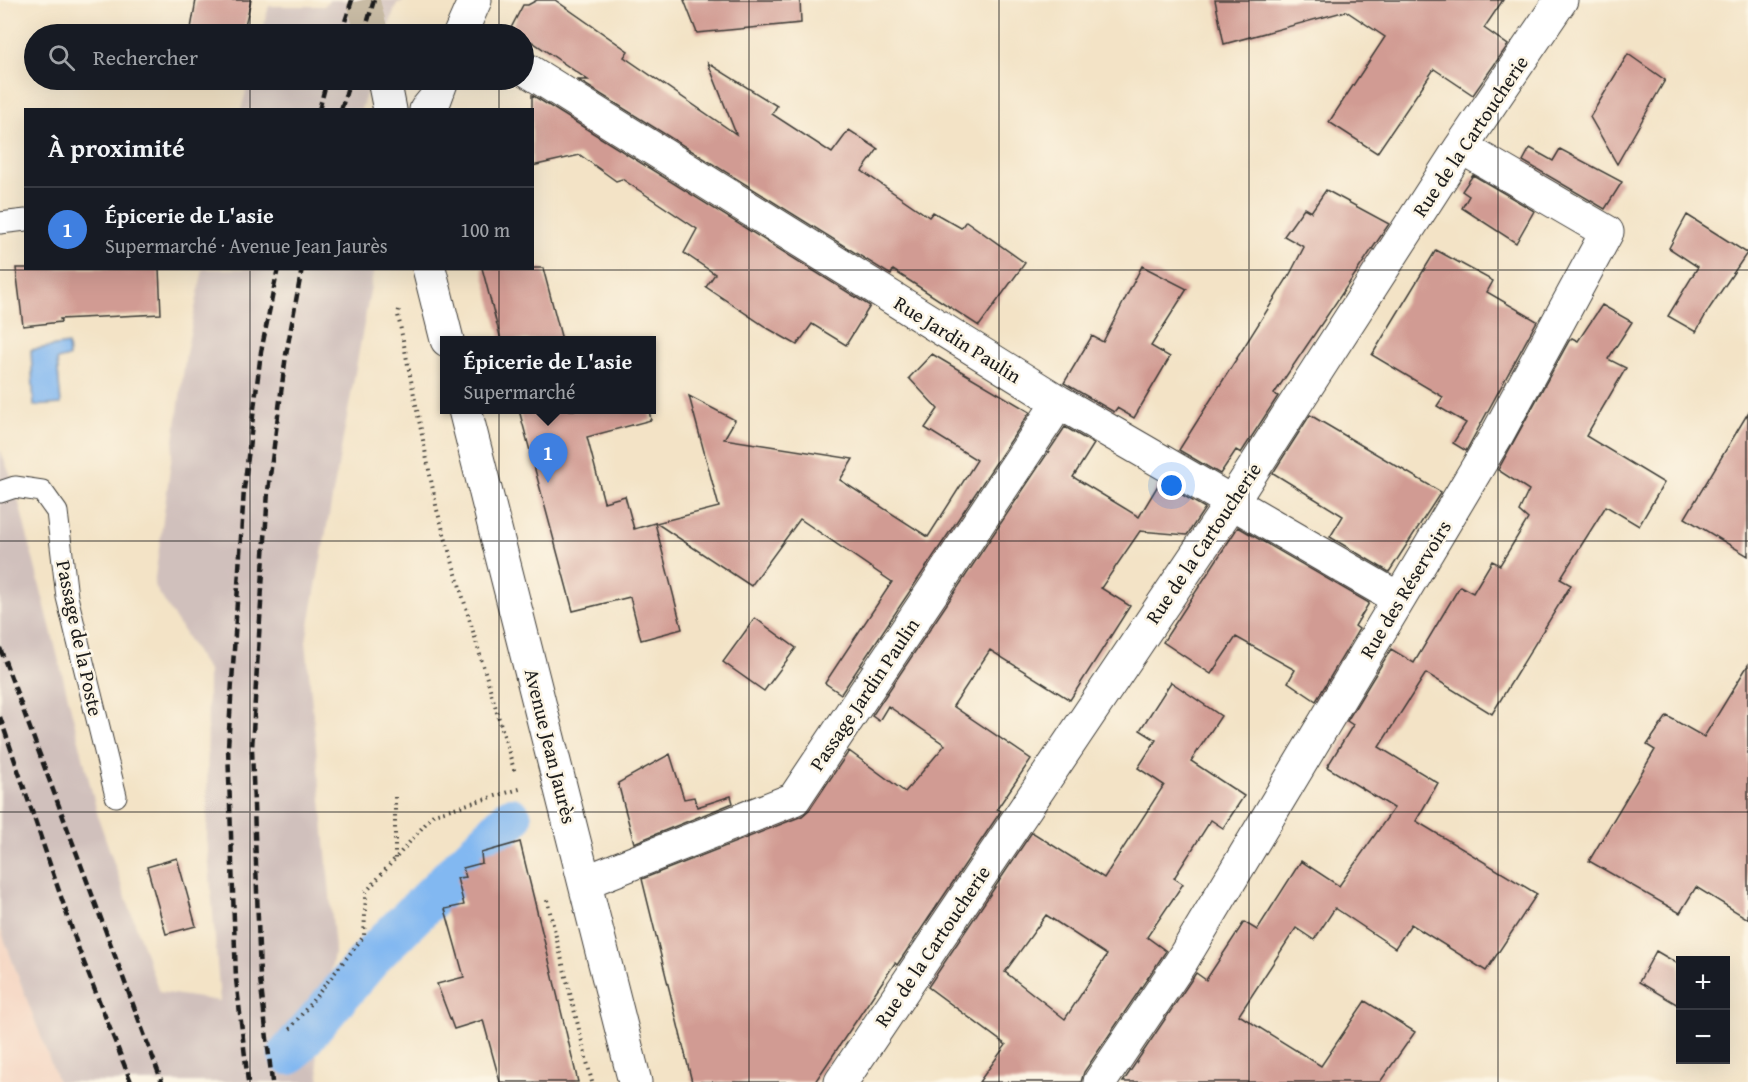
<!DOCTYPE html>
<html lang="fr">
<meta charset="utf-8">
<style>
body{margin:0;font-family:"Gentium Book Plus",serif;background:#242831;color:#f1f3f6}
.controls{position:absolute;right:18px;bottom:18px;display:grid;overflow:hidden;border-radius:0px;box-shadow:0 6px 24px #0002}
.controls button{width:54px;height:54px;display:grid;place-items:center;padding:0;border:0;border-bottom:2px solid #363941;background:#171b24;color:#f1f3f6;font:30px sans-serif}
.you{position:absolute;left:1172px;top:486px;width:21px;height:21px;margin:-15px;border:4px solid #fff;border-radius:50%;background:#1a73e8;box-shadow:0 0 0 9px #1a73e833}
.badge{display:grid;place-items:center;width:39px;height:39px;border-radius:50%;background:#c8321e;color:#fff;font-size:20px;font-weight:700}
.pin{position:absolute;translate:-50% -50px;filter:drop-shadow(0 2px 3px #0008)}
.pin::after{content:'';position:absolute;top:32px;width:21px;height:18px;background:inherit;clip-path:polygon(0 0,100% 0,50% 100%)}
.popup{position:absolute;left:440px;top:336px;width:216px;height:78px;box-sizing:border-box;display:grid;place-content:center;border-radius:0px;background:#171b24;filter:drop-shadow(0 2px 4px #0005);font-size:20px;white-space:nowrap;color:#9ea1a6}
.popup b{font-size:22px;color:#f1f3f6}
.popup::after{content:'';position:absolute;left:50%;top:100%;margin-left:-12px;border:12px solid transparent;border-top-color:#171b24}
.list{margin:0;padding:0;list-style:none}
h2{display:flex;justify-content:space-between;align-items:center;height:78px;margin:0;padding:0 24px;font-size:26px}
h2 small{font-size:20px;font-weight:400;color:#9ea1a6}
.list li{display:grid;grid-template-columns:39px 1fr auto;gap:18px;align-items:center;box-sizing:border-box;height:84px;padding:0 24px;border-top:2px solid #363941}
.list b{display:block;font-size:22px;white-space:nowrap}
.list p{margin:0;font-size:20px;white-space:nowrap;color:#9ea1a6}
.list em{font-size:20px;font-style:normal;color:#9ea1a6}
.icon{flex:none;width:33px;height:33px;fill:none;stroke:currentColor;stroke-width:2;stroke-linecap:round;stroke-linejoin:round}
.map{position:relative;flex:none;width:1748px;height:1082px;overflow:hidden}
.search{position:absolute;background:#171b24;box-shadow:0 6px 24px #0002;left:24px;top:24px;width:510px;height:66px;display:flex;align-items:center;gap:15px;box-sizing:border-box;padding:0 21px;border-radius:33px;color:#9ea1a6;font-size:22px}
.panel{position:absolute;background:#171b24;box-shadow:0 6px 24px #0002;left:24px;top:108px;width:510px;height:162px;border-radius:0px}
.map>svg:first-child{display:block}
.built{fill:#f4d3c0}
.industrial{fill:#d0c0bc}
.water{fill:#82b8f1;stroke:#4f6a86;stroke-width:1.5}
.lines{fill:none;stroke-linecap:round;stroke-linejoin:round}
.canal{stroke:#82b8f1;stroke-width:42}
.building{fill:#d19b93;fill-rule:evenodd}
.primary-tunnel{stroke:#c8bba4;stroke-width:33;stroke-dasharray:33 16;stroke-linecap:butt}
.service-casing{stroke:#3c3a36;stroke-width:23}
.minor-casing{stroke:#3c3a36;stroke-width:35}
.primary-casing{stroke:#3c3a36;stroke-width:35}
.path{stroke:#3c3a36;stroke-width:4;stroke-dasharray:1.5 4.5;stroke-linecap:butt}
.service{stroke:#fff;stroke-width:21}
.minor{stroke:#fff;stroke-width:33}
.primary{stroke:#fff;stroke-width:33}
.rail{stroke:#1c1c1c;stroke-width:4.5;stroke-dasharray:9 4.5;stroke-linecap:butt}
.grid{fill:none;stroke:#1c1c1c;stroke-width:1.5;stroke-opacity:0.55}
.labels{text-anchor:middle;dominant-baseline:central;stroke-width:5;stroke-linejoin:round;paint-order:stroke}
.street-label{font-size:20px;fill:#1c1c1c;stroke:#fcf5e5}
</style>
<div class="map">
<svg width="1748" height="1082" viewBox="0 0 1748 1082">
<rect width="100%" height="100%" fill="#fcf5e5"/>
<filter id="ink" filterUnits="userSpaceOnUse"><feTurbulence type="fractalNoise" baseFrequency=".0167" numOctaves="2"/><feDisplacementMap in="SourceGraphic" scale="12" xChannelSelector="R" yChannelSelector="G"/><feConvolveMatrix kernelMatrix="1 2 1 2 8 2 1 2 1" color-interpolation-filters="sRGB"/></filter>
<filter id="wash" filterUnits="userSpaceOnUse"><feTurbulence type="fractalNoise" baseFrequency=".008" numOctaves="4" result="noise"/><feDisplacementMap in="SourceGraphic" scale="24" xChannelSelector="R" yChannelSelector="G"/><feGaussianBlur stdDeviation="1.35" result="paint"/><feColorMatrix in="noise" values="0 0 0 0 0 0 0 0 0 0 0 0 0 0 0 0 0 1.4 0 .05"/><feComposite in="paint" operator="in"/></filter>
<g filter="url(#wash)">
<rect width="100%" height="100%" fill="#f3e3c6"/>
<!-- built -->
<path class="built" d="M0,928L58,1082H0Z"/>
<!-- industrial -->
<path class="industrial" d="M329,0H403L402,2L397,3L386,34H261L269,6H324Z
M249,80H371L361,109L241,110Z
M203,269H374L306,641L335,948L316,1051L320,1082H58L0,928V449L15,487L99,820L159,992L220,1001L207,839L208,671L154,585L186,353Z"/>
<!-- water -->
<path class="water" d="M68,344L69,357L57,360L61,404L34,406L31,350Z"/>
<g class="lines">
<!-- canal -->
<path class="canal" d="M289,1054L376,952L511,818"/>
</g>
<g id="blocks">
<!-- building -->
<path class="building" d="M196,0H251L243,34H190Z
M537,0H555L628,51L624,57L736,134L708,63L777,106L772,114L832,153L849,130L878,149L862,171L929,217L933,212L961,228L966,221L1025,263L979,326L893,270L891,275L578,80H588L524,36V34H521L511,28L523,5H528Z
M684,0H800L801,23L697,33Z
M1215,0H1503L1484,28L1508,45L1473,95L1434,69L1377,153L1329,122L1385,37L1346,11L1224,44Z
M1628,54L1665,80L1617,164L1590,117Z
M532,95L870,306L846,345L812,324L797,345L769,329L706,287L715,274L684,253L697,229L622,179L616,181L580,155L532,166Z
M1530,148L1553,161L1560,149L1622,182L1605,209L1523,161Z
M1473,175L1534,211L1516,243L1462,208L1469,196L1462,191Z
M1326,190L1389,224L1274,394L1278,396L1241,453L1236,450L1220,474L1179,450L1290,274L1304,247L1284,236L1304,208L1311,212Z
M1687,215L1747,253L1709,309L1696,332L1668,316L1698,267L1669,248Z
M1436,250L1493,281L1487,292L1537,321L1466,451L1453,443L1466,423L1437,406L1443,397L1372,355Z
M1142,266L1187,289L1151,346L1170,357L1134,418L1117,408L1114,412L1064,383L1092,336L1103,342Z
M16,268H159L161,314L60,319L61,322L23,326Z
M482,268H543L562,340H501Z
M1602,305L1632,322L1608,359L1626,368L1586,436L1664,483L1639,526L1606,506L1560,579L1571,585L1492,714L1426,673L1379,747L1438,783L1416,821L1537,894L1486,971L1411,924L1395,948L1335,908L1314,940L1296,928L1239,1015L1321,1066L1365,1001L1415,1032L1380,1082H1123L1196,973L1206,980L1244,922L1257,930L1301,861L1339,886L1394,808L1327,767L1353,725L1347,721L1391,649L1414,663L1460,586L1473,593L1492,561L1500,565L1528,519L1519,511L1529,490L1498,470L1569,341L1572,338L1578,341Z
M932,354L1030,412L841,694L825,683L892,582L800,519L751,586L656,523L719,507L689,396L735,420L724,439L853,459L840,480L928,537L977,460L925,428L938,409L909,378Z
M519,410H649L651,420L587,437L604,502L625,496L634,529L655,523L682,629L641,640L630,597L573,611Z
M1748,413V556L1685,518Z
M1310,415L1441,492L1389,572L1330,537L1343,516L1273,473Z
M1065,427L1094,444L1073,477L1139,517L1160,482L1205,508L1187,535L1140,531L1101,588L1130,606L1070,700L990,650L953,706L1031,759L997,809L1001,811L897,965L895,963L815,1082H692L642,879L802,816L810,809L849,751L905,792L945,745L888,706L879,721L872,716Z
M1238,527L1369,603L1355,626L1359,629L1316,701L1288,682L1295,670L1236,637L1211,674L1163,642Z
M755,618L796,648L764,691L723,662Z
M1748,665V919L1696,887L1680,913L1589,861L1655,750L1647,745L1667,716L1704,737Z
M1171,682L1221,716L1191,761L1244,796L1223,828L1211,820L1174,878L1183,884L1147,937L1166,951L1084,1072L1081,1082H979L1006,1045L928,987L1032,832L1104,878L1164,785L1138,768L1156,740L1140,730ZM1046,915L1107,955L1065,1019L1005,972Z
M670,754L684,799L694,797L697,807L731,796L733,803L634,843L618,783Z
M520,842L547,952L578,1082H500L483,1020L454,1029L437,984L464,977L445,909L464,905L457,878L466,877L463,868L482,863L481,853Z
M177,858L196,926L166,934L147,867Z
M1656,951L1680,965V1000L1678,1005L1639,982Z"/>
</g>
</g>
<g filter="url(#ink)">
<use href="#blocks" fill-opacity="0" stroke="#3c3a36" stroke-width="1.5"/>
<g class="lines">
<!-- primary-tunnel -->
<path class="primary-tunnel" d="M363,0L372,34"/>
<!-- service casing -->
<g class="service-casing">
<path id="service" d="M0,223L26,220
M0,492L15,487L42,491L57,512L67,597L116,796"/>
</g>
<!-- minor casing -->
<g class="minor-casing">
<path id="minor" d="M460,34L475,0
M524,68L1059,402L1399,599
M426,110L435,99L442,80
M585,882L794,799L1059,402
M841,1082L1232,502L1461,147L1561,0
M1100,1082L1181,962L1399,599L1498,433L1607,232L1461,147"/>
</g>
<!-- primary casing -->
<g class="primary-casing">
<path id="primary" d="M384,80L390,110
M429,268L447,340
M465,410L635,1082"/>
</g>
<!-- path -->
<path class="path" d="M399,310L398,315L437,510L515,773
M395,797V859
M547,900L592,1082
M290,1029L364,936L366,892L434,814L523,788"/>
<!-- service -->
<use href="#service" class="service"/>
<!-- minor -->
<use href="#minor" class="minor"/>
<!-- primary -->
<use href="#primary" class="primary"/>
<!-- rail -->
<path class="rail" d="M341,34L352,0
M364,34L374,0
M319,110L327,80
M341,110L350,80
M0,648L162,1082
M0,717L79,950L131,1082
M248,1082L236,979L228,747L244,489L261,352L278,268
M272,1082L260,978L252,748L268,491L286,355L302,268"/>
</g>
</g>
<!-- grid -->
<path class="grid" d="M250,0V34M499,0V34M749,0V1082M999,0V1082M1249,0V1082M1498,0V1082M250,80V110M499,80V110M250,268V1082M499,268V1082M0,270H1748M0,541H1748M0,812H1748"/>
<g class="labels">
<!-- street labels -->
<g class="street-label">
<text transform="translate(1470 136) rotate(-56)">Rue de la Cartoucherie</text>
<text transform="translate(958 339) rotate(32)">Rue Jardin Paulin</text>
<text transform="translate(1203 543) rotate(-56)">Rue de la Cartoucherie</text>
<text transform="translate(1405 589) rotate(-59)">Rue des Réservoirs</text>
<text transform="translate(80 638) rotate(78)">Passage de la Poste</text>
<text transform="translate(864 694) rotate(-56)">Passage Jardin Paulin</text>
<text transform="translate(551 746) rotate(76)">Avenue Jean Jaurès</text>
<text transform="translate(932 946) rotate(-56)">Rue de la Cartoucherie</text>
</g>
</g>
</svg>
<div class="controls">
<button>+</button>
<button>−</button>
</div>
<div class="you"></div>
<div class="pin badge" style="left:548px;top:483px;background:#3f7fe0">1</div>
<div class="popup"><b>Épicerie de L'asie</b>Supermarché</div>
<div class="search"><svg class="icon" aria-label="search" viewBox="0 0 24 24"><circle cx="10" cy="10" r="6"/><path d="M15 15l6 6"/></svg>Rechercher</div>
<section class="panel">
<h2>À proximité<small></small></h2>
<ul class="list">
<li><span class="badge" style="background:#3f7fe0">1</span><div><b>Épicerie de L'asie</b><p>Supermarché · Avenue Jean Jaurès</p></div><em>100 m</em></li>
</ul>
</section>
</div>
